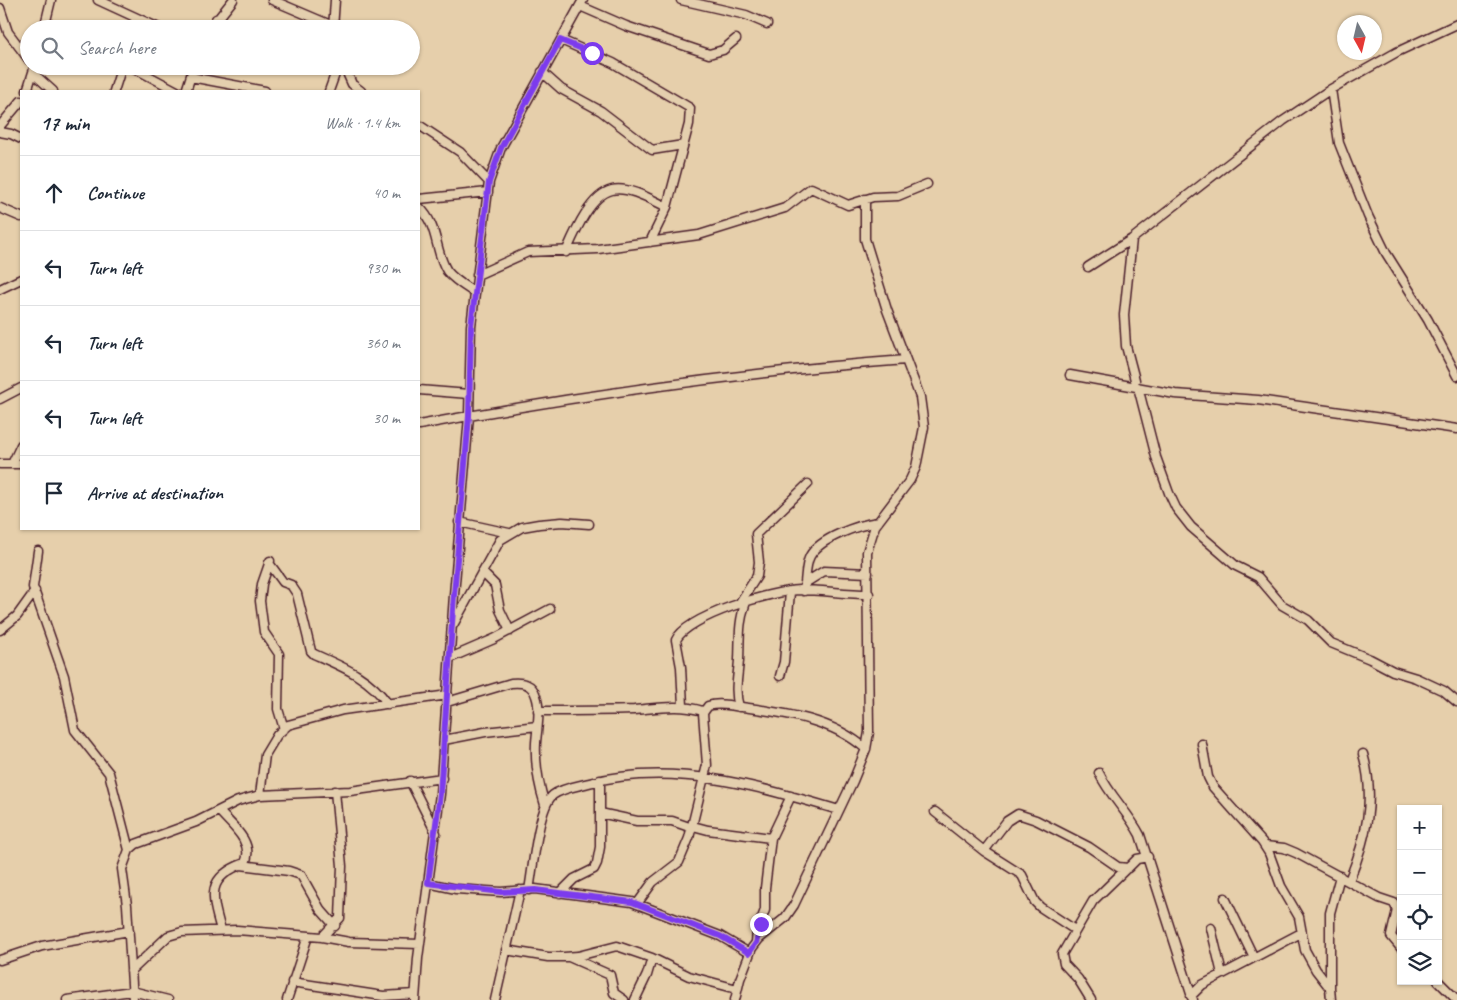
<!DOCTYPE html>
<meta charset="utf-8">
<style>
body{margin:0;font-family:Caveat,sans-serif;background:#f2f2f3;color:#1f2937}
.controls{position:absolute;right:15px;bottom:15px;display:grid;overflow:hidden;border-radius:0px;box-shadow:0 1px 4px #0004}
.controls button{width:45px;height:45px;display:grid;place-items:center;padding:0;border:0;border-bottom:1px solid #e0e1e3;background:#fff;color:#1f2937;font:25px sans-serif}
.compass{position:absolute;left:1337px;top:15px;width:45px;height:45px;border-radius:50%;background:#fff;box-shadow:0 1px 4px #0004;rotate:172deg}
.stop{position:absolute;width:15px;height:15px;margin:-11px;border:4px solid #7c3aed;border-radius:50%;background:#fff}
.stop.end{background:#7c3aed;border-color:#fff;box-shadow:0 1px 5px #0008}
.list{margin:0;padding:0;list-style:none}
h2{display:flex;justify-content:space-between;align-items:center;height:65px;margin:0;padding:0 20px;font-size:21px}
h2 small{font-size:16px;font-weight:400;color:#747a83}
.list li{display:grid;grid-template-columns:32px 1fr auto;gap:15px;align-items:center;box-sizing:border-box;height:75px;padding:0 20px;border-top:1px solid #e0e1e3}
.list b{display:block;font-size:19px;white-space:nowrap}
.list em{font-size:16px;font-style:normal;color:#747a83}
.icon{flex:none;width:28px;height:28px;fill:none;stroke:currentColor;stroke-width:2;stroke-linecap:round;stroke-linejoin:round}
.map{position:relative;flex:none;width:1457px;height:1000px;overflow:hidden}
.search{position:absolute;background:#fff;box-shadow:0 1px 4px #0004;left:20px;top:20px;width:400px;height:55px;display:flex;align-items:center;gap:12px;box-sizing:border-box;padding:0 18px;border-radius:28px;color:#747a83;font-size:19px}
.panel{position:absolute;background:#fff;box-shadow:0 1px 4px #0004;left:20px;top:90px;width:400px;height:440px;border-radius:0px}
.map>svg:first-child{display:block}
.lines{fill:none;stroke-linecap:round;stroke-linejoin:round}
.street-casing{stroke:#4a1f2b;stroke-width:11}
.street{stroke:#e4cfae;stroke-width:8}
.route{stroke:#7c3aed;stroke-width:6}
</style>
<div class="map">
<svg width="1457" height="1000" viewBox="0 0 1457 1000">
<rect width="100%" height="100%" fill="#e6cfab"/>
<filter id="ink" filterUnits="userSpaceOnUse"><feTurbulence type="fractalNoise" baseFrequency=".02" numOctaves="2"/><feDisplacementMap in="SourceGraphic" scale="10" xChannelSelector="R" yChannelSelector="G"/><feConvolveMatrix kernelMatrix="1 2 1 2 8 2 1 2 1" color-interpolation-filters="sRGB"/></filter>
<g filter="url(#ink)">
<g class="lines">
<!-- street casing -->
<g class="street-casing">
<path id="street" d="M98,0L161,29
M272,0L333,26
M681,0L746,15L767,24
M580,6L626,26L709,54L723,50L736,39
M0,8L8,32L29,60
M216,19L239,29
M44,29L51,0
M133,29L136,18
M210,29L233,0
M333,29L335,0
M561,40L613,63L690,108L689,124L667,207L650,242
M130,66L177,91
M344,66L352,84L361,91
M542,72L561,89L601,111L652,150L683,145
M33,73L53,91
M191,77L265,91
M1331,89L1339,143L1368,216L1386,253L1428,320L1457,376
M27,91L35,66
M114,91L122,66
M186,91L194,66
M329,91L338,66
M419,125L460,152L489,182
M0,126L21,101
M0,132L11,134L21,139
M419,199L488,192
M419,207C439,226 434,250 447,271C454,280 466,287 475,293
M0,208L21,217
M1132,239L1124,315L1126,346L1135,380
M566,252C574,234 590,195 612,190C629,186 652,200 667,207
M1088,267L1132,239L1283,121L1331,89L1397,52L1457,24
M477,275L528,252L598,249L699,235L785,208L811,188L848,205L873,197L898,196L927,184
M0,289L21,279
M1070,375L1175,394L1258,400L1457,429
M1138,387L1156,457L1169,493L1176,508L1191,527L1236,566L1258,577L1282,605L1308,620L1331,643L1370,659L1393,671L1416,678L1444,691L1457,702
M419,390L469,394
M0,399L21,388
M419,425C580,395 742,372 906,360
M0,464H21
M12,464L21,445
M459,522L509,533
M38,551L33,587L64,676L75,730L109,773L129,850
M270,561L262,584L260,601L264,632L279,654L278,709L284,729
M269,563L283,582L291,585L297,594L311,651L314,654C343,667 369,677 388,704
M482,572L495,585L500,610L510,631
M805,583L824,571L868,573
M804,591C806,580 805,565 810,556C820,538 858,525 878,522
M739,604L757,576L759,562L756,534L808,484
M453,625L500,540L522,527L539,524L562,522L589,524
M0,630L17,616L35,591
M450,658L494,639L550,609
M780,676L784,662L790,592
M447,702L511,683C522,682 532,683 536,696C541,710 537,728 536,743C535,762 539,786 545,805
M683,706L681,667L676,640C687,616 772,591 799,590C822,590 845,594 869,594
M739,707C734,690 738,677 739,660C740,640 738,622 746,602
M538,711C570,711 602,711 634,710C659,708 679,704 703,711
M444,740L485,732L537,726
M1202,744L1208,777L1213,787L1262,842L1269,853L1281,886L1299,917L1305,950L1316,970L1330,988L1331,1000
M1099,773C1110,796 1128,812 1140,835L1193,1000
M410,781L436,833
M260,795L265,755L277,735L288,725L343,710L448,695
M219,811C231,825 255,842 245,863C206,877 211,895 221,930
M935,812L984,851L1022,875L1035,902L1040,907L1075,930
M600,813L637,821H672L692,828
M693,826L708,830L771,838
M1265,846L1284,848L1296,853L1379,898L1394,903L1397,910L1391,936L1401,948
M984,851L1007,821L1018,814L1036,820L1089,847L1118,867L1128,868L1137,859L1148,857
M241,865L289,871L301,875L320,909L335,926
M1349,881C1366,839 1376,799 1363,754
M428,883L456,889L501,892L535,889L632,902L720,936L749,953
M529,890C533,869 538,807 553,795C562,788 578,786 589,783C673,761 758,786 839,810
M560,893L574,879L594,869L597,863L600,847V780
M1225,898L1253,956
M637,904L653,882L679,862L689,838L707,765L703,713L708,706C720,702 730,706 742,707C785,713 832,719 866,749
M1211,928L1222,974
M322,937L340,918L342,866L335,791
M756,942L757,931L765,910V888L771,838L791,796
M506,950L548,957H564L578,956L617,946L652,958L689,976L737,989
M569,957L610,975L614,993L624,1000
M0,960L42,946L129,931
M131,971L168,936L182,932L237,930L322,937L349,942L420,944
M1438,981L1457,1000
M292,982L383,996L415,994
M1330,988V913L1340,876
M1191,996L1202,985L1301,933
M67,1000L132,991L168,1000
M133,1000L127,905L122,869L129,850L136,844L196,822L238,801L260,795L350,791L442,778
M287,1000L308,936
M415,1000L418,958L440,794L454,595L469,416L471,326L489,182L501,148L583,0
M495,1000L520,890
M635,1000L647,975L652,958
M735,1000L740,979L752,948L759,939L785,918L794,905L853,781L866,749L869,732L867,552L875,526L910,480L916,467L924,427L920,397L887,310L865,239V199
M1091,1000L1078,979L1064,964L1062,954L1093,901L1127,868"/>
</g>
<!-- street -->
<use href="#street" class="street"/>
</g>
</g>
<g class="lines" filter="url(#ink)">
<!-- route -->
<path class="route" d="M592,53L560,40L501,148L489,182L471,326L469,416L454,595L440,794L428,883L501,892L535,890L632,902L720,936L749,953L756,943L761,924"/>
</g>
</svg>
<div class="controls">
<button>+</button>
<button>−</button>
<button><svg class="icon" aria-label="locate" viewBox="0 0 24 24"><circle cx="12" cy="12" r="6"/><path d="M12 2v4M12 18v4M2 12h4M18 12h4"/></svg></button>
<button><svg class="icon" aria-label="layers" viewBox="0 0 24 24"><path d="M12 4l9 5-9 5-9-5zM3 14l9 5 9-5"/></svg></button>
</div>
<svg class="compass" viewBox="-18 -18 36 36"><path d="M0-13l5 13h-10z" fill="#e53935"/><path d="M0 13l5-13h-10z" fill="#747a83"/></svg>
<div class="stop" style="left:592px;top:53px"></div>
<div class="stop end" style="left:761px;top:924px"></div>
<div class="search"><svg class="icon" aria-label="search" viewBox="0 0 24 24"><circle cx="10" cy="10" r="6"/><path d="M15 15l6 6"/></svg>Search here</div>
<section class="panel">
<h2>17 min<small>Walk · 1.4 km</small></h2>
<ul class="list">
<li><svg class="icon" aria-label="ahead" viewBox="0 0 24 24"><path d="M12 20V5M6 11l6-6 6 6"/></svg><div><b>Continue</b></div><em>40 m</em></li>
<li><svg class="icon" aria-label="left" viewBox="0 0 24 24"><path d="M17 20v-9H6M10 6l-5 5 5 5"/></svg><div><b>Turn left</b></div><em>930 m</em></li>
<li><svg class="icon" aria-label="left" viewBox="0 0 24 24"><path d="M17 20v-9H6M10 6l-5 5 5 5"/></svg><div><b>Turn left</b></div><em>360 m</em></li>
<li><svg class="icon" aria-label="left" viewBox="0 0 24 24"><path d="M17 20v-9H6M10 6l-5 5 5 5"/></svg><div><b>Turn left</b></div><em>30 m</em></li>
<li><svg class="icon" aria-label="arrive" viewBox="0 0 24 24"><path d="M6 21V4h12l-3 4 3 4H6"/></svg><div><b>Arrive at destination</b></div></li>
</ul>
</section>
</div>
